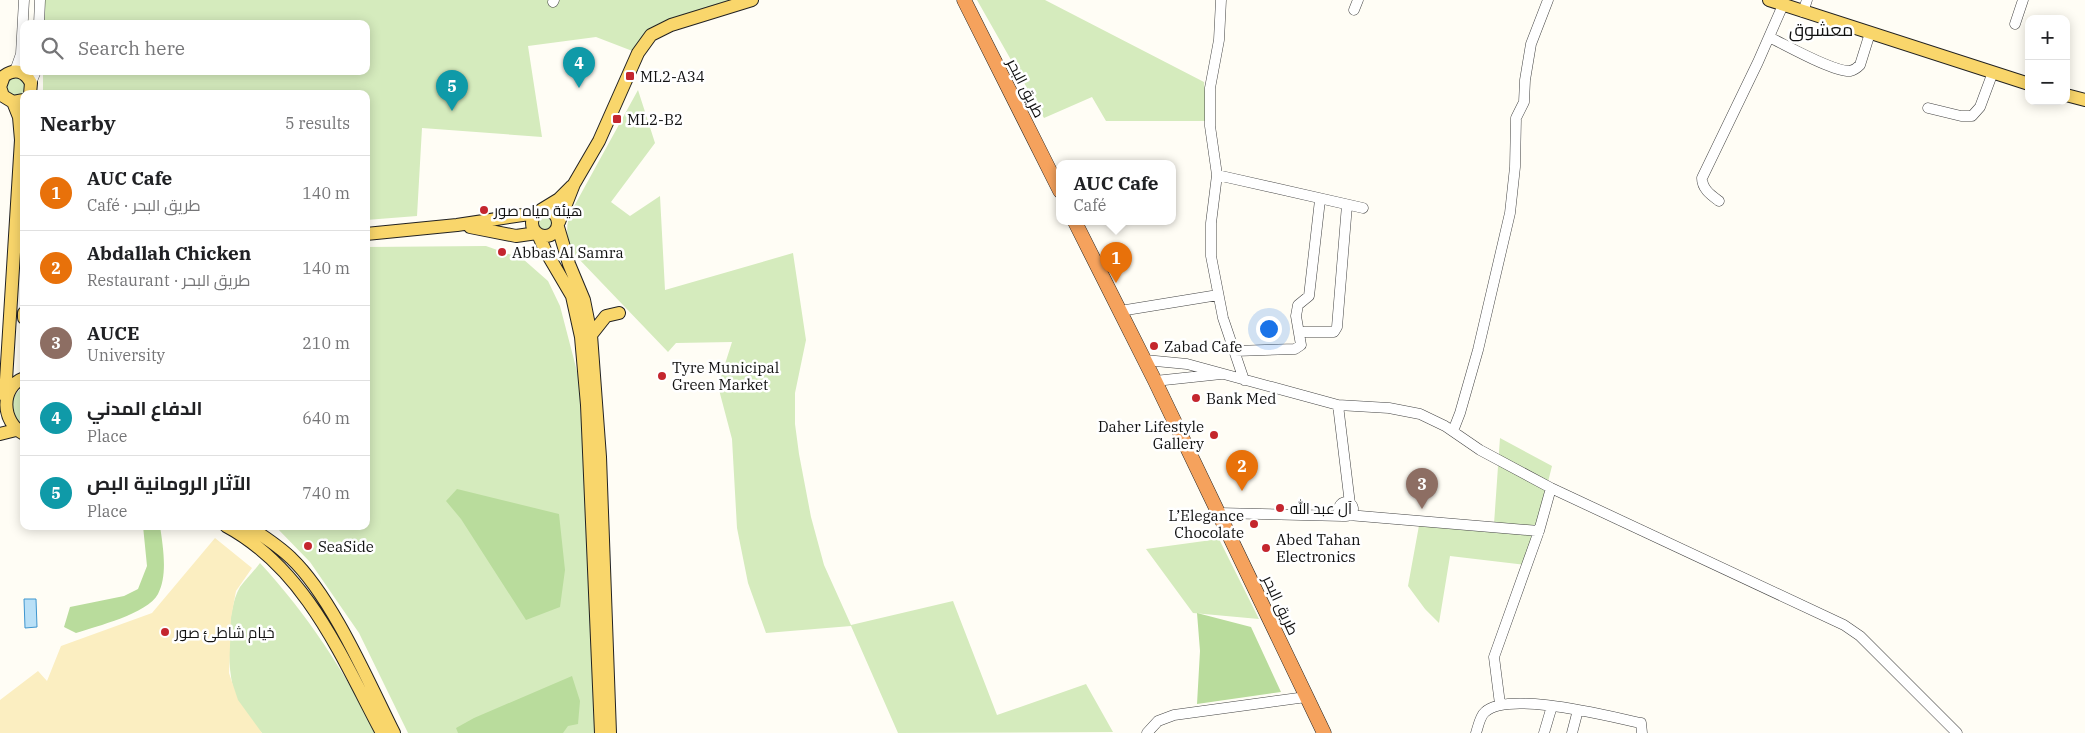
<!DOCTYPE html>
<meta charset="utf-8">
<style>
body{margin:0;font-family:"IBM Plex Serif",Cairo,serif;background:#f6f6f6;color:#202124}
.controls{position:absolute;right:15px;top:15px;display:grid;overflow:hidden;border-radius:10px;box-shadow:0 2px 12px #0003}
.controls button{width:45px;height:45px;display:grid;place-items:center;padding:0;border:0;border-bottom:1px solid #e0e0e0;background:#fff;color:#202124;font:25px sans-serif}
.you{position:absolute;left:1268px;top:328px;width:18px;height:18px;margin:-12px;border:4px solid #fff;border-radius:50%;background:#1a73e8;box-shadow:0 0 0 8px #1a73e833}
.badge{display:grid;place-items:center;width:32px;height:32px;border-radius:50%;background:#db2777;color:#fff;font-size:16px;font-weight:700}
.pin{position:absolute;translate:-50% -41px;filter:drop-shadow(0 1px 2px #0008)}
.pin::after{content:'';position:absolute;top:26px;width:18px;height:15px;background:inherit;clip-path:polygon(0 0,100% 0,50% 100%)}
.popup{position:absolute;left:1056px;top:160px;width:120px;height:65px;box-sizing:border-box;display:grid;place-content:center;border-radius:10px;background:#fff;filter:drop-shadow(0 1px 4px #0005);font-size:16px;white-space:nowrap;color:#757577}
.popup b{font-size:19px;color:#202124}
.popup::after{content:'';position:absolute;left:50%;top:100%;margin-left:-10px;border:10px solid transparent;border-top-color:#fff}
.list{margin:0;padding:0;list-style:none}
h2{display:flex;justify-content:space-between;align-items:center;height:65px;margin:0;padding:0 20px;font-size:21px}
h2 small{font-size:16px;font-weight:400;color:#757577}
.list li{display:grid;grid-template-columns:32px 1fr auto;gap:15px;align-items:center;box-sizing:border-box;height:75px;padding:0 20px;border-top:1px solid #e0e0e0}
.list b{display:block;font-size:19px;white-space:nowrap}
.list p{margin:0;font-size:16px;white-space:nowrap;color:#757577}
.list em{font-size:16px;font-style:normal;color:#757577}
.icon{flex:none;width:28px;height:28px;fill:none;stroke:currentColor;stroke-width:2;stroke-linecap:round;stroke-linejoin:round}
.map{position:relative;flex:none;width:2085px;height:733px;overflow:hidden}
.search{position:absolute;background:#fff;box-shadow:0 2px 12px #0003;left:20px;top:20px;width:350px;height:55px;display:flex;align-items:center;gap:12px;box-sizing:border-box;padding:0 18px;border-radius:10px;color:#757577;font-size:19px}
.panel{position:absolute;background:#fff;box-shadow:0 2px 12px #0003;left:20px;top:90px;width:350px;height:440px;border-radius:10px}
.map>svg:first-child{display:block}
.green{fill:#d5ebbd}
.forest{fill:#b9dc9c}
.sand{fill:#fbeec1}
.water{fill:#b9e0f7;stroke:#3f96cf}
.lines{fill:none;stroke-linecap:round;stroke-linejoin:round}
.minor-casing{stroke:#444;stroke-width:11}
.major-casing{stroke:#222;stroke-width:14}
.highway-casing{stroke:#222;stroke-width:15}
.minor{stroke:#fff;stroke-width:10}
.major{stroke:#f9d66b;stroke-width:12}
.highway{stroke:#f5a25d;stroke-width:14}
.poi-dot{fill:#c4262e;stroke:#fff;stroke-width:2}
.labels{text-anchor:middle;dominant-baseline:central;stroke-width:5;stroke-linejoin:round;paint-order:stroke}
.poi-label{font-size:15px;fill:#111;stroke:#fff;text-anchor:start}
.street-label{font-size:15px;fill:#111;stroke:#fff}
.quarter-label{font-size:18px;fill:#111;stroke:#fff}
</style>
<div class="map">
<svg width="2085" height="733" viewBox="0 0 2085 733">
<rect width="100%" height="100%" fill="#fffdf5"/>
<!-- green -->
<path class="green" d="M44,0H735L664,22L635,52L596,37L528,46L542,137L422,128L417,216L366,220V94H43V71H366V24H44Z
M977,0H1045L1204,82L1208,121H1106L1092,97L1044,118Z
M5 87a10 10 0 1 1 20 0a10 10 0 1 1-20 0Z
M638,90L655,143L611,202L630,216L660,196L665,290L793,253L806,340L795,393V424L799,454L811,517L824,565L851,625L953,601L997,715L1086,684L1113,732L898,733L851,626L766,633L748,583L737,528L732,439L718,386L732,342L676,343L668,352L577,257C566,242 564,227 572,210Z
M536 222a9 9 0 1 1 18 0a9 9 0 1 1-18 0Z
M486,246L523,259L548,281L560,306L579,379L597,733H408L359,633L310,562L275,526H366V247Z
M24,387V426C7,417 8,396 24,387Z
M1500,438L1552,466L1527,565L1450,556L1439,623L1425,609L1408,586L1420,520L1494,524Z
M1219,539L1259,619L1193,613L1146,549Z
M260,563C308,615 344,671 376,733H262C254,724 243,714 238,703C226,677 225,612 240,587C246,579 254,571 260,563Z"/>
<!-- forest -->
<path class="forest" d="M457,489L559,514L565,570L560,607L526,620L461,519L446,501Z
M143,526H160C163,547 168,575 158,594C147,614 97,626 76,633L64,627L70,607L124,596L138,589L147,566Z
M1197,613L1251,627L1281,692L1197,704L1200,651Z
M572,676L580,701L578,724L568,726L563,733H458L456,728L474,718Z"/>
<!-- sand -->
<path class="sand" d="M215,538L252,568L236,591L231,618L229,673L238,700L262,733H0V700L38,671L47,681L61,646L152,613Z"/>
<!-- water -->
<path class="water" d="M24,599H36L37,627L25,628Z"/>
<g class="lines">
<!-- minor casing -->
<g class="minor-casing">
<path id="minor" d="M1221,0L1219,40L1210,88V126L1217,175L1211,223V256L1223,318L1244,380
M553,2L554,0
M1354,10L1358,0
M1803,12L1807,0
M39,24L40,0
M2015,24L2023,0
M1769,37C1786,45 1833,72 1850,71C1855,70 1857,68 1860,65L1870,33
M15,71L21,54L24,0
M31,83L36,71
M1928,108L1961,116H1972L1980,107L1993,72
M1217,175L1363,208
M1719,201C1711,195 1702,189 1702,178L1758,62L1783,5
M1120,311L1218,295
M1299,332H1334L1337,327L1347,205
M1235,351L1295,349L1301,345L1296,316L1298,305L1309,296L1320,200
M1145,360L1187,364L1338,405L1389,408L1420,414L1445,426L1480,450L1551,488L1844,625L1860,636L1957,733
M1155,381L1221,374
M1338,405L1350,504
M1453,431L1460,413L1478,350L1510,213L1515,167L1516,118L1524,102L1525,80L1531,44L1548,0
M1339 509a7 7 0 1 1 14 0a7 7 0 1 1-14 0Z
M1219,513L1343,516
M1348,515L1539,531
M1500,704L1494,657L1539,531L1551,488
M1147,733L1158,721L1174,715L1306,697
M1476,733C1478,727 1480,716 1485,712C1509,690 1611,717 1641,723L1642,733
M1544,733L1552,706
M1572,733L1578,710"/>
</g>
<!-- major casing -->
<g class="major-casing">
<path id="major" d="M1769,0L2029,84
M2066,95L2085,100
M24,100L13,102L3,96L0,87L4,76C15,68 25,71 31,83L30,94
M532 223a13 13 0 1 1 26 0a13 13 0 1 1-26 0Z
M541,210L559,199L572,186
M559,222L574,184L599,141L638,53L651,35L671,25L752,0
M470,227L516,236L537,233
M558,227L569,264L584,300L591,335L600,457L610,733
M366,234L457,225L536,213
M538,234L545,250L572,296L581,337L587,405L601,733
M24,313V318
M591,335L606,316L619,313
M24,378C0,387 1,422 24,434
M5,396L21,140L19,117L13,102
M0,434L16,430
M226,526C306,569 341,656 382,733
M248,526C263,536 279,546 291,558C332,597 368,681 394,733"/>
</g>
<!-- highway casing -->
<g class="highway-casing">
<path id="highway" d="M964,0L1060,191
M1075,222L1155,381L1324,733"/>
</g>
<!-- minor -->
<use href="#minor" class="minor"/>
<!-- major -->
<use href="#major" class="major"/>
<!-- highway -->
<use href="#highway" class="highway"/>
</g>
<!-- markers -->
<g class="poi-dot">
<rect x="625" y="71" width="10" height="10" rx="2.5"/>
<rect x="612" y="114" width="10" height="10" rx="2.5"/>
<circle cx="484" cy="210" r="5"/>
<circle cx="502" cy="252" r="5"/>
<circle cx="1154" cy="346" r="5"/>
<circle cx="662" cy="376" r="5"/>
<circle cx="1196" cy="398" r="5"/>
<circle cx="1214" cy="435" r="5"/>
<circle cx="1280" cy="508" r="5"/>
<circle cx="1254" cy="524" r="5"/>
<circle cx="308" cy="546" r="5"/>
<circle cx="1266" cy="548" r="5"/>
<circle cx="165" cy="632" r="5"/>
</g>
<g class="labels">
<!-- poi labels -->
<g class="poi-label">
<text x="640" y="76">ML2-A34</text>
<text x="627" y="119">ML2-B2</text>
<text x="494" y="210">هيئة مياه صور</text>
<text x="512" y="252">Abbas Al Samra</text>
<text x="1164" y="346">Zabad Cafe</text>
<text x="672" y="367">Tyre Municipal<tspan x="672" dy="17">Green Market</tspan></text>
<text x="1206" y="398">Bank Med</text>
<text x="1204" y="426" text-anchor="end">Daher Lifestyle<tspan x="1204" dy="17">Gallery</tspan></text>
<text x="1290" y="508">آل عبد الله</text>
<text x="1244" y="515" text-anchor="end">L’Elegance<tspan x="1244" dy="17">Chocolate</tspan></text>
<text x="1276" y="539">Abed Tahan<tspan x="1276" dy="17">Electronics</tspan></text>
<text x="318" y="546">SeaSide</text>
<text x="175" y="632">خيام شاطئ صور</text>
</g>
<!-- street labels -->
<g class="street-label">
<text transform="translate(1026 88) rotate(63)">طريق البحر</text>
<text transform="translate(1281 605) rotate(65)">طريق البحر</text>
</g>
<!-- quarter labels -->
<g class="quarter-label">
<text x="1821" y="29">معشوق</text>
</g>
</g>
</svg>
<div class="controls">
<button>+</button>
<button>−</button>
</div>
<div class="you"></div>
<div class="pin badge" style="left:1116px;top:283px;background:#e8710a">1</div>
<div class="popup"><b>AUC Cafe</b>Café</div>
<div class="pin badge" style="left:1242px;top:491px;background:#e8710a">2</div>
<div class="pin badge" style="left:1422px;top:509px;background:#8d6e63">3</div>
<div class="pin badge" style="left:579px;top:88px;background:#0f9aa8">4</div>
<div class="pin badge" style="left:452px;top:111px;background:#0f9aa8">5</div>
<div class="search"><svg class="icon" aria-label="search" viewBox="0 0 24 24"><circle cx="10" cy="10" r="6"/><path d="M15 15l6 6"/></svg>Search here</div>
<section class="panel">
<h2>Nearby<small>5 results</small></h2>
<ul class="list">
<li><span class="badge" style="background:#e8710a">1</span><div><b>AUC Cafe</b><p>Café · طريق البحر</p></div><em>140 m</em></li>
<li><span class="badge" style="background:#e8710a">2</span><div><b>Abdallah Chicken</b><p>Restaurant · طريق البحر</p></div><em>140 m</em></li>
<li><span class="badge" style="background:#8d6e63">3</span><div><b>AUCE</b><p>University</p></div><em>210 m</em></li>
<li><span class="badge" style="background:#0f9aa8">4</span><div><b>الدفاع المدني</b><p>Place</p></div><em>640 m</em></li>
<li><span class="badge" style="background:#0f9aa8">5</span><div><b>الآثار الرومانية البص</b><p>Place</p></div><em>740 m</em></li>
</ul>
</section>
</div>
